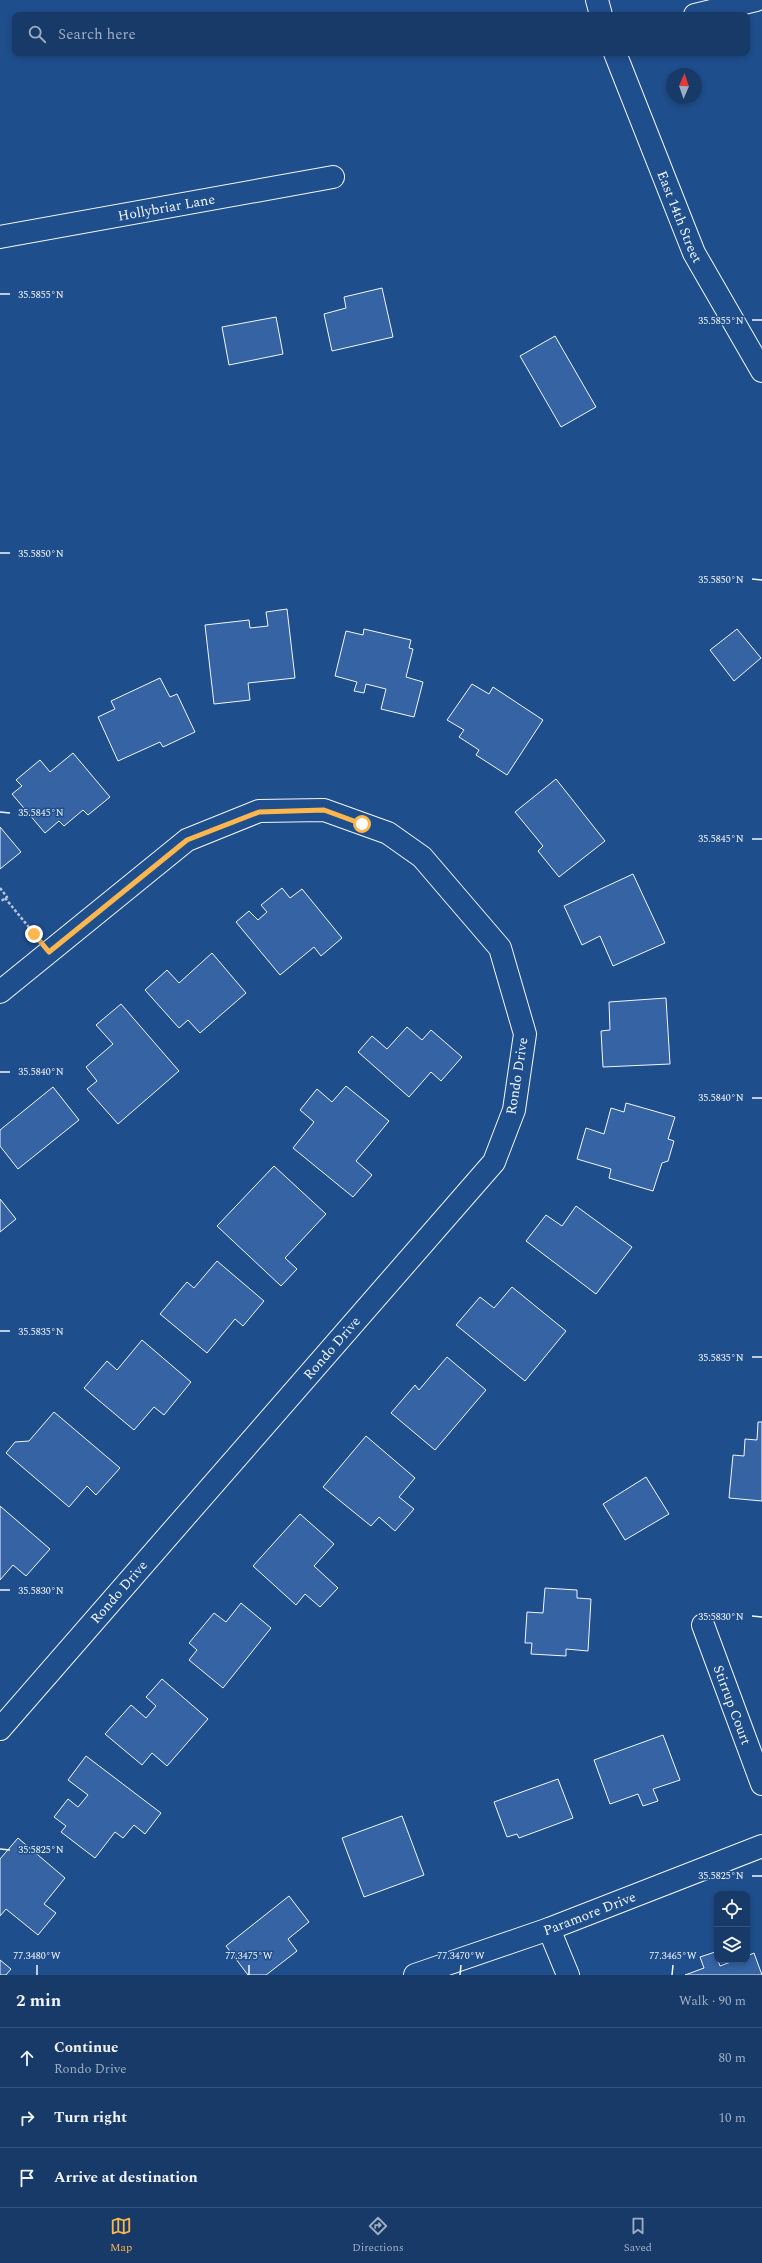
<!DOCTYPE html>
<meta charset="utf-8">
<style>
body{margin:0;font-family:Spectral,serif;background:#20416f;color:#f1f3f6}
.controls{position:absolute;right:12px;bottom:12px;display:grid;overflow:hidden;border-radius:8px;box-shadow:0 2px 6px #0003}
.controls button{width:36px;height:36px;display:grid;place-items:center;padding:0;border:0;border-bottom:1px solid #36547d;background:#173a69;color:#f1f3f6;font:20px sans-serif}
.compass{position:absolute;left:666px;top:68px;width:36px;height:36px;border-radius:50%;background:#173a69;box-shadow:0 2px 6px #0003;rotate:2deg}
.stop{position:absolute;width:12px;height:12px;margin:-9px;border:3px solid #ffb74d;border-radius:50%;background:#fff}
.stop.end{background:#ffb74d;border-color:#fff;box-shadow:0 1px 4px #0008}
.list{margin:0;padding:0;list-style:none}
h2{display:flex;justify-content:space-between;align-items:center;height:52px;margin:0;padding:0 16px;font-size:17px}
h2 small{font-size:13px;font-weight:400;color:#9eadc0}
.list li{display:grid;grid-template-columns:26px 1fr auto;gap:12px;align-items:center;box-sizing:border-box;height:60px;padding:0 16px;border-top:1px solid #36547d}
.list b{display:block;font-size:15px;white-space:nowrap}
.list p{margin:0;font-size:13px;white-space:nowrap;color:#9eadc0}
.list em{font-size:13px;font-style:normal;color:#9eadc0}
.icon{flex:none;width:22px;height:22px;fill:none;stroke:currentColor;stroke-width:2;stroke-linecap:round;stroke-linejoin:round}
.map{position:relative;flex:none;width:762px;height:1975px;overflow:hidden}
.search{position:absolute;background:#173a69;box-shadow:0 2px 6px #0003;left:12px;right:12px;top:12px;height:44px;display:flex;align-items:center;gap:10px;box-sizing:border-box;padding:0 14px;border-radius:8px;color:#9eadc0;font-size:15px}
.sheet{height:232px;background:#173a69}
nav{display:flex;justify-content:space-around;align-items:center;box-sizing:border-box;height:56px;border-top:1px solid #36547d;background:#173a69;font-size:11px;color:#9eadc0}
nav a{display:grid;justify-items:center;gap:2px}
nav .on{color:#ffb74d}
.map>svg:first-child{display:block}
.building{fill:#3563a3;stroke:#f2f6ff}
.lines{fill:none;stroke-linecap:round;stroke-linejoin:round}
.minor-casing{stroke:#f2f6ff;stroke-width:24}
.tertiary-casing{stroke:#f2f6ff;stroke-width:24}
.path{stroke:#b3c4dc;stroke-width:2.5;stroke-dasharray:3 2;stroke-linecap:butt}
.minor{stroke:#1f4e8c;stroke-width:22}
.tertiary{stroke:#1f4e8c;stroke-width:22}
.route{stroke:#ffb74d;stroke-width:5}
.ticks{fill:none;stroke:#f2f6ff;stroke-width:1.5}
.labels{text-anchor:middle;dominant-baseline:central;stroke-width:3;stroke-linejoin:round;paint-order:stroke}
.street-label{font-size:14px;fill:#f2f6ff;stroke:#1f4e8c}
.ticks-label{font-size:10px;text-anchor:middle;fill:#f2f6ff;stroke:#1f4e8c;stroke-width:3;stroke-linejoin:round;paint-order:stroke}
</style>
<div class="map">
<svg width="762" height="1975" viewBox="0 0 762 1975">
<rect width="100%" height="100%" fill="#1f4e8c"/>
<!-- building -->
<path class="building" d="M382,288L393,337L332,351L324,314L346,308L344,297Z
M276,317L283,354L229,365L222,327Z
M555,336L596,407L561,427L520,356Z
M287,609L295,678L248,683L250,700L214,704L205,625L249,620L250,628L268,626L266,612Z
M364,629L411,640L409,648L413,649L406,677L423,682L414,717L381,709L386,689L366,684L364,693L354,691L357,682L335,676L346,631L363,635Z
M737,629L761,658L734,681L710,650Z
M160,678L170,697L177,694L195,732L163,747L160,742L118,761L98,717L115,709L111,701Z
M472,684L489,694L493,687L543,720L507,775L476,755L479,750L459,737L464,730L447,720Z
M73,753L110,797L88,815L83,810L64,826L59,821L45,833L12,794L22,786L16,780L40,760L50,772Z
M556,779L605,841L559,877L538,851L543,846L515,812Z
M0,827L21,852L0,869Z
M633,874L665,943L613,966L600,936L582,945L564,906Z
M282,888L290,898L302,889L342,938L321,956L314,947L280,975L236,922L249,911L258,920L267,912L261,905Z
M212,953L246,993L200,1033L188,1020L179,1028L145,990L167,970L179,983Z
M666,998L670,1064L603,1067L601,1031L610,1030L609,1002Z
M121,1004L179,1071L118,1124L87,1089L97,1081L86,1067L113,1044L96,1025Z
M407,1027L422,1040L431,1030L462,1057L441,1081L431,1072L409,1097L358,1052L372,1036L387,1049Z
M346,1086L389,1121L356,1161L372,1175L353,1197L293,1148L314,1122L300,1110L317,1089L332,1102Z
M53,1087L79,1120L18,1169L0,1146V1130Z
M626,1103L675,1117L668,1139L674,1141L668,1161L662,1163L653,1191L609,1178L611,1169L577,1159L586,1128L604,1134L611,1108L624,1112Z
M274,1166L326,1214L285,1258L297,1269L281,1286L217,1226Z
M0,1199L16,1219L0,1232Z
M576,1206L632,1247L596,1294L526,1241L546,1215L562,1226Z
M217,1261L264,1301L243,1326L235,1319L207,1353L160,1314L187,1282L194,1288Z
M512,1287L566,1331L525,1381L456,1325L480,1297L494,1308Z
M142,1340L191,1382L164,1415L154,1407L134,1430L84,1388L107,1361L117,1370Z
M447,1357L486,1390L435,1450L391,1413L415,1385L419,1390Z
M54,1412L120,1468L96,1495L87,1486L69,1507L6,1453L15,1442L29,1441Z
M758,1422H762V1501L729,1498L733,1455L744,1456L745,1439L757,1440Z
M366,1436L415,1478L399,1497L414,1509L395,1531L379,1517L371,1526L323,1487Z
M646,1477L669,1514L625,1540L603,1504Z
M0,1506L50,1549L26,1576L13,1565L0,1580Z
M300,1514L334,1544L314,1566L338,1588L320,1607L305,1594L296,1605L253,1566Z
M545,1588L577,1590V1598L591,1599L588,1651L566,1649V1656L531,1654L532,1643H525L527,1612L543,1613Z
M241,1603L271,1628L223,1688L189,1660L197,1650L189,1643L214,1613L226,1622Z
M162,1679L208,1719L167,1766L152,1753L142,1765L105,1734L131,1705L146,1718L156,1706L146,1697Z
M663,1735L680,1780L653,1789L658,1801L643,1806L638,1794L610,1804L594,1760Z
M86,1756L161,1813L145,1834L134,1825L123,1838L115,1832L95,1858L61,1832L66,1826L54,1817L68,1799L78,1807L88,1795L68,1780Z
M558,1779L573,1818L519,1838L517,1834L507,1837L494,1802Z
M402,1816L424,1875L364,1897L342,1838Z
M18,1838L65,1878L44,1904L56,1913L38,1935L6,1909L0,1916V1859Z
M289,1896L309,1922L288,1939L297,1951L266,1975H248L226,1946Z
M715,1952L720,1966L736,1960H747V1956L754,1953L762,1975H685L704,1968L700,1957Z
M0,1960L11,1969L6,1975H0Z"/>
<g class="lines">
<!-- minor casing -->
<g class="minor-casing">
<g id="minor">
<path d="M695,15L756,0"/>
<path id="s1" d="M0,237L333,177"/>
<path d="M0,992L187,840L259,811L324,810L388,833L422,857L500,948L525,1034L514,1110L494,1162L0,1729"/>
<path id="s2" d="M703,1625L762,1784"/>
<path d="M549,1929L568,1975"/>
<path id="s3" d="M415,1975L549,1929L762,1846"/>
</g>
</g>
<!-- tertiary casing -->
<g class="tertiary-casing">
<g id="tertiary">
<path d="M597,0L601,15"/>
<path id="s4" d="M615,53L694,253L762,371"/>
</g>
</g>
<!-- path -->
<path class="path" d="M0,888L7,897L0,902
M5,898L32,931"/>
<!-- minor -->
<use href="#minor" class="minor"/>
<!-- tertiary -->
<use href="#tertiary" class="tertiary"/>
</g>
<g class="lines">
<!-- route -->
<path class="route" d="M34,934L49,952L187,840L259,812L324,810L362,824"/>
</g>
<!-- ticks -->
<path class="ticks" d="M0,294H10M752,320H762M0,553H10M752,579L762,580M0,812L10,813M752,839H762M0,1072H10M752,1098H762M0,1331H10M752,1357H762M0,1590H10M752,1616L762,1617M0,1849L10,1850M752,1876H762M37,1975V1965M249,1975V1965M460,1975L461,1965M672,1975L673,1965"/>
<g class="labels">
<!-- street labels -->
<g class="street-label">
<text stroke="none"><textPath href="#s1" startOffset="169">Hollybriar Lane</textPath></text>
<text stroke="none"><textPath href="#s4" startOffset="176">East 14th Street</textPath></text>
<text transform="translate(517 1076) rotate(-81)">Rondo Drive</text>
<text transform="translate(332 1348) rotate(-49)">Rondo Drive</text>
<text transform="translate(119 1592) rotate(-49)">Rondo Drive</text>
<text stroke="none"><textPath href="#s2" startOffset="85">Stirrup Court</textPath></text>
<text stroke="none"><textPath href="#s3" startOffset="185">Paramore Drive</textPath></text>
</g>
</g>
<g class="ticks-label">
<text x="41" y="298">35.5855°N</text>
<text x="721" y="324">35.5855°N</text>
<text x="41" y="557">35.5850°N</text>
<text x="721" y="583">35.5850°N</text>
<text x="41" y="816">35.5845°N</text>
<text x="721" y="842">35.5845°N</text>
<text x="41" y="1075">35.5840°N</text>
<text x="721" y="1101">35.5840°N</text>
<text x="41" y="1335">35.5835°N</text>
<text x="721" y="1361">35.5835°N</text>
<text x="41" y="1594">35.5830°N</text>
<text x="721" y="1620">35.5830°N</text>
<text x="41" y="1853">35.5825°N</text>
<text x="721" y="1879">35.5825°N</text>
<text x="37" y="1959">77.3480°W</text>
<text x="249" y="1959">77.3475°W</text>
<text x="461" y="1959">77.3470°W</text>
<text x="673" y="1959">77.3465°W</text>
</g>
</svg>
<div class="controls">
<button><svg class="icon" aria-label="locate" viewBox="0 0 24 24"><circle cx="12" cy="12" r="6"/><path d="M12 2v4M12 18v4M2 12h4M18 12h4"/></svg></button>
<button><svg class="icon" aria-label="layers" viewBox="0 0 24 24"><path d="M12 4l9 5-9 5-9-5zM3 14l9 5 9-5"/></svg></button>
</div>
<svg class="compass" viewBox="-18 -18 36 36"><path d="M0-13l5 13h-10z" fill="#e53935"/><path d="M0 13l5-13h-10z" fill="#9eadc0"/></svg>
<div class="stop" style="left:362px;top:824px"></div>
<div class="stop end" style="left:34px;top:934px"></div>
<div class="search"><svg class="icon" aria-label="search" viewBox="0 0 24 24"><circle cx="10" cy="10" r="6"/><path d="M15 15l6 6"/></svg>Search here</div>
</div>
<section class="sheet">
<h2>2 min<small>Walk · 90 m</small></h2>
<ul class="list">
<li><svg class="icon" aria-label="ahead" viewBox="0 0 24 24"><path d="M12 20V5M6 11l6-6 6 6"/></svg><div><b>Continue</b><p>Rondo Drive</p></div><em>80 m</em></li>
<li><svg class="icon" aria-label="right" viewBox="0 0 24 24"><path d="M7 20v-9h11M14 6l5 5-5 5"/></svg><div><b>Turn right</b></div><em>10 m</em></li>
<li><svg class="icon" aria-label="arrive" viewBox="0 0 24 24"><path d="M6 21V4h12l-3 4 3 4H6"/></svg><div><b>Arrive at destination</b></div></li>
</ul>
</section>
<nav>
<a class="on"><svg class="icon" aria-label="map" viewBox="0 0 24 24"><path d="M3 6l6-2 6 2 6-2v14l-6 2-6-2-6 2zM9 4v14M15 6v14"/></svg>Map</a>
<a><svg class="icon" aria-label="directions" viewBox="0 0 24 24"><path d="M12 3l9 9-9 9-9-9zM9 14v-3h6M13 9l2 2-2 2"/></svg>Directions</a>
<a><svg class="icon" aria-label="saved" viewBox="0 0 24 24"><path d="M7 4h10v16l-5-4-5 4z"/></svg>Saved</a>
</nav>
